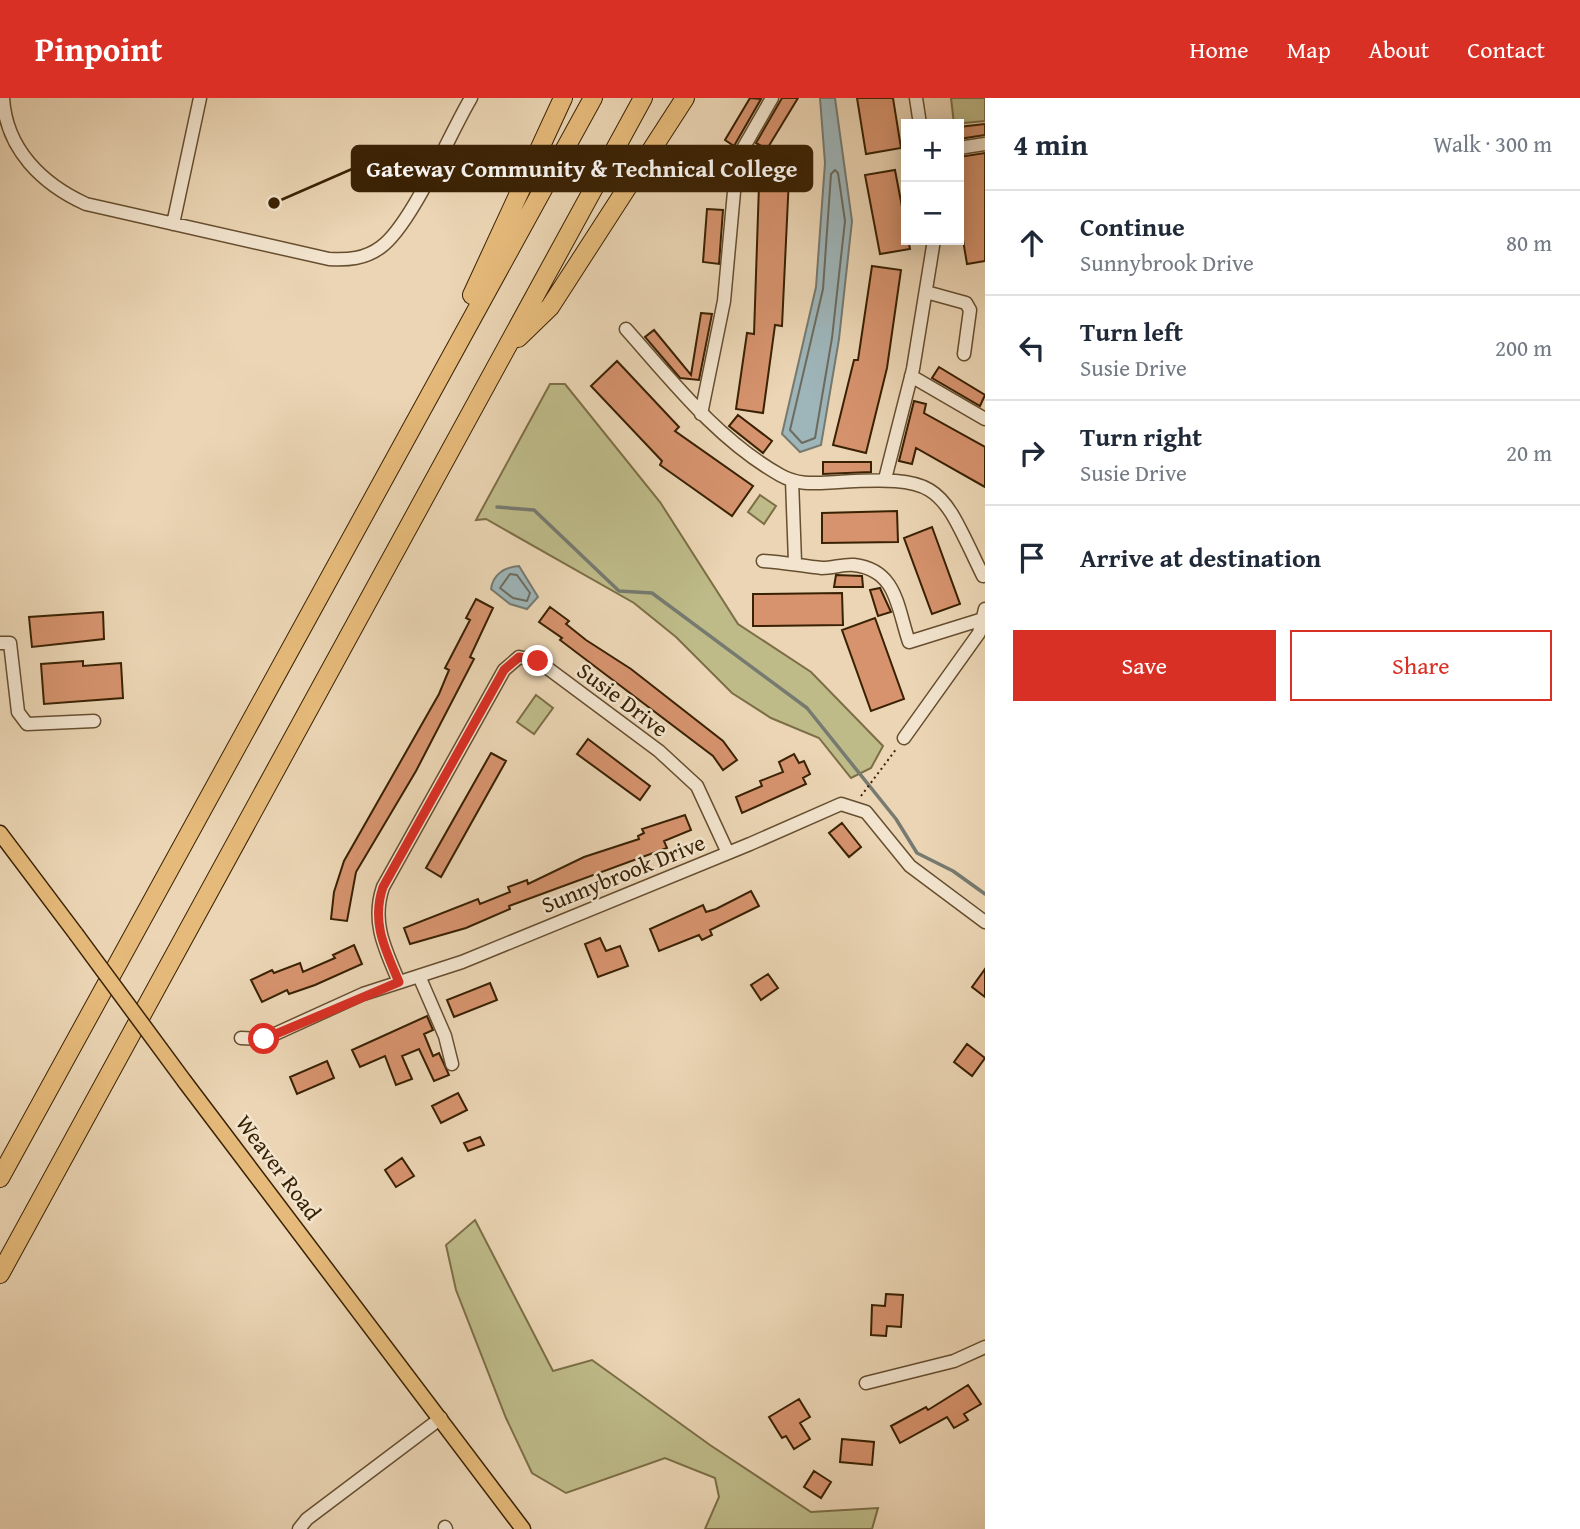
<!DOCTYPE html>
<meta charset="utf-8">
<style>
body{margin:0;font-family:"Gentium Book Plus",serif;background:#f6f6f7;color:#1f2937}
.controls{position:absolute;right:21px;top:21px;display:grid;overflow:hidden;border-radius:0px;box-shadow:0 4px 18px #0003}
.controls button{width:63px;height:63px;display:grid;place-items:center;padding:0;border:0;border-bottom:2px solid #e0e1e3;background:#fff;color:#1f2937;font:35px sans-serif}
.stop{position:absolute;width:21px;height:21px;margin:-16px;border:5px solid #d93025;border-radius:50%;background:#fff}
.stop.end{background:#d93025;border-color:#fff;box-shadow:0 2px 7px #0008}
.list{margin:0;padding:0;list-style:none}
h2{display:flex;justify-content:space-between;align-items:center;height:91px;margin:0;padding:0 28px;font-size:30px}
h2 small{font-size:23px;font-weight:400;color:#747a83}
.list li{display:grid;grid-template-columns:46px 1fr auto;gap:21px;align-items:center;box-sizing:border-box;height:105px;padding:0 28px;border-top:2px solid #e0e1e3}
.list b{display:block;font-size:26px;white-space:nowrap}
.list p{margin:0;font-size:23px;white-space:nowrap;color:#747a83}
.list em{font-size:23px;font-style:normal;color:#747a83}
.actions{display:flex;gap:14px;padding:21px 28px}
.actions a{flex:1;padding:16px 0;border:2px solid #d93025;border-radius:0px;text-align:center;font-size:24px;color:#d93025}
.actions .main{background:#d93025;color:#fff}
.icon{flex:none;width:38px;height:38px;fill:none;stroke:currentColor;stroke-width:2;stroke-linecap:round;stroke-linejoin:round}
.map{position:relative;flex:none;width:985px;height:1431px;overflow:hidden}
header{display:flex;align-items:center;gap:42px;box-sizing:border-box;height:98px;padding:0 35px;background:#d93025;color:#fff}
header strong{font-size:33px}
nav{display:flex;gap:38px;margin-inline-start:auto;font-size:24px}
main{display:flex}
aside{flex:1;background:#fff}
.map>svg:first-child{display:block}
.green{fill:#bebb89;stroke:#7c6e46;stroke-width:2}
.water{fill:#9eb5b9;stroke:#767a70;stroke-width:2}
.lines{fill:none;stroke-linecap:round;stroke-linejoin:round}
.shore{stroke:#6c6b5e;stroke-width:2}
.stream{stroke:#767a70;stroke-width:3.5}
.building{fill:#d6936e;stroke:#392103;stroke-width:2}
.minor-casing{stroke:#664e2f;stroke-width:15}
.major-casing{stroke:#392103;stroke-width:17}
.highway-casing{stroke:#392103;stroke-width:20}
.path{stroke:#392103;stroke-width:2;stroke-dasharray:2 3.5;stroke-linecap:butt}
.minor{stroke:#f2e4ce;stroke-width:12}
.major{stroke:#e6ba7a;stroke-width:14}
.highway{stroke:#e6ba7a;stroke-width:18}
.major-bridge-casing{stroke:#392103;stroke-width:17;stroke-linecap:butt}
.major-bridge{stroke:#e6ba7a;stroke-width:14}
.route{stroke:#d93025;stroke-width:9}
.labels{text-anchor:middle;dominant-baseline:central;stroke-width:5;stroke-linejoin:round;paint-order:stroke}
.street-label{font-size:23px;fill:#392103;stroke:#f2e4ce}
.leader{fill:none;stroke:#392103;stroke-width:2.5}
.callout-dot{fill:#392103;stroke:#f2e4ce;stroke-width:2.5}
.callout{fill:#392103;stroke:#392103;stroke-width:2.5}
.callout-label{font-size:24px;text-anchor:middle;font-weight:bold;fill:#fff}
</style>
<header>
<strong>Pinpoint</strong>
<nav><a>Home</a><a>Map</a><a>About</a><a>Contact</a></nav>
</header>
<main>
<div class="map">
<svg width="985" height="1431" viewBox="0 0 985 1431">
<rect width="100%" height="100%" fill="#ebd5b4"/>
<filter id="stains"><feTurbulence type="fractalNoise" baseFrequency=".00286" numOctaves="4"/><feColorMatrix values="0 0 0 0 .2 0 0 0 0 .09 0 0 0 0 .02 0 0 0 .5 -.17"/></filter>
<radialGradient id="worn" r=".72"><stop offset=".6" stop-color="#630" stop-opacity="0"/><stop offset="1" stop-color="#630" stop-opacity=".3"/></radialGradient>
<!-- green -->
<path class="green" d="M951,0H985V23L954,26Z
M550,286H565L660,404L738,526L811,574L883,648L871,670L851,680L819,640L771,620L732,595L676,539L634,505L486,421L476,422Z
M760,397L776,408L764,426L748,414Z
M536,597L553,610L534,636L517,624Z
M475,1122L553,1273L592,1262L710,1347L811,1414L878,1410L872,1431H705L719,1399L715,1380L665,1360L566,1395L532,1375L506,1320L456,1192L446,1147Z"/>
<!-- water -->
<path class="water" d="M820,0H835L852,123L839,241L821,347L800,354L782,336L816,189L825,65Z
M519,468L538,499L527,511L510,506L491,491C493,476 505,469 519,468Z"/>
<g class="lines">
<!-- shore -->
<path class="shore" d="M835,72L838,75L845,123L832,240L815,340L802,345L790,332L823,191L831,76Z
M510,476L517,477L530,495L527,503L513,500L500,490Z"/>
<!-- stream -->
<path class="stream" d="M497,409L534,412L619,493L652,495L807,610L896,721L917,755L953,773L985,796"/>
</g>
<!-- building -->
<path class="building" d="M750,0L761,1L734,48L725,42Z
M782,0H798L767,51L756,45Z
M857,0H893L901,50L866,56Z
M985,26V37L959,41V29Z
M985,55V163L967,166L959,118V59Z
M760,57L790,58L782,228L775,227L763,315L736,311L747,235L754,236Z
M895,72L910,151L880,156L865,77Z
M707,111L723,112L719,166L703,164Z
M872,168L901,172L887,270L866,355L833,347L854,262H858Z
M701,215L712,216L699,282L680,280L645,239L654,232L691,277Z
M617,263L679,329L675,333L753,388L732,418L660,367L662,363L591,288Z
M939,269L985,297L980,308L932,280Z
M914,303L926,306L924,315L985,349V389L916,350L912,366L899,363Z
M738,317L772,343L763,355L729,328Z
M823,364H871V374L823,376Z
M897,413L898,444L822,445V415Z
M932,429L960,506L932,516L904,440Z
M836,477L862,478L863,489H834Z
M880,490L891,514L878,518L870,492Z
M842,495L843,527L753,528V496Z
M476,501L493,510L470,559L474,561L416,673L356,774L347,823L331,821L334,794L344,763L439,596L449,572L445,570L470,522L466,520Z
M550,509L569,523L566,526L586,542L631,571L723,643L737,662L723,672L713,658L560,542L562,540L539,524Z
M103,514L104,541L32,549L29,519Z
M875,520L904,601L871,613L842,532Z
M83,563V568L121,565L123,600L44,606L41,566Z
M588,641L650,688L640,702L577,656Z
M491,655L506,663L441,779L426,770Z
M794,656L799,665L804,663L810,676L803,680L806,686L742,715L736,699L762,688L760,683L783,674L779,664Z
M685,717L691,732L664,743L667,750L509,808L510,811L466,830L410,846L404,830L478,801L480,806L510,794L508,789L527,782L528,786L584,759L639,741L638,738L644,735L642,731Z
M842,725L861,749L849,759L829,735Z
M751,793L759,808L710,832L712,837L702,842L699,837L659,853L650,831L703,807L706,814L716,811Z
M600,840L606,853L620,848L628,868L598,879L585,846Z
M354,847L362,866L315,887L289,896L287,892L262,904L251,882L272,872L274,875L300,865L303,874L335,860L333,857Z
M985,871V899L972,889Z
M768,876L778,890L761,902L751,887Z
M490,885L497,902L454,919L447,902Z
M427,918L433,932L424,936L433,958L439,955L449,977L434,983L419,951L402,958L412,981L396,987L385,958L360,969L352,952Z
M967,946L985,960L972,978L954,964Z
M327,963L334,980L297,996L290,979Z
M458,995L467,1012L441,1025L432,1008Z
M480,1039L484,1047L468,1053L464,1045Z
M402,1060L414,1078L396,1089L385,1072Z
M886,1196L903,1197L901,1229L887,1228L886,1238L871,1237L872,1207L885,1208Z
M968,1287L981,1306L964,1316L968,1322L954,1330L947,1319L900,1345L891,1328L926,1309L928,1312Z
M799,1301L810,1319L800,1325L810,1341L794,1351L786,1338L782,1340L769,1319Z
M842,1341L874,1344L872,1367L840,1364Z
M814,1373L831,1384L821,1400L804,1389Z"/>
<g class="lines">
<!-- minor casing -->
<g class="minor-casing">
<path id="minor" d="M3,0C6,51 42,86 86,106L329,161C348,162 365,161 381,149C412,126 449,37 471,0
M916,0L920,26
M959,50L985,46
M173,126L200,0
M926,194L966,205L970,212L964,256
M626,231C673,284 718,342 780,377C799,388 817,385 838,384C943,378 939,387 983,478
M911,278L985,321
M701,316L724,203L737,61L772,0
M885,381L913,271L934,142
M792,382L795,464
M763,463C783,464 802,468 822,470C833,470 844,466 854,467C897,472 897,509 909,544L983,521
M0,545H10L18,614L27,626L94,623
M904,640L979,535L985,511
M419,878L445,938L452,966
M399,884C385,851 371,824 383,789L504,572L519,559L538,563L659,653L697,688L728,755
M241,940L264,941L363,896L462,864L750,746L841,706L866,714L910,768L985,824
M866,1285L954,1263L985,1249
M445,1429L446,1431
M299,1431L307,1421L441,1320"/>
</g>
<!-- major casing -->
<g class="major-casing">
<path id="major" d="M0,735L76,836
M185,984L523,1431"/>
</g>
<!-- highway casing -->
<g class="highway-casing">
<path id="highway" d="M472,197L563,0
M518,240L550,209L685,0
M0,1080L593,0
M0,1176L643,0"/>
</g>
<!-- path -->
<path class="path" d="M861,698L897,650"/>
<!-- minor -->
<use href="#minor" class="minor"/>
<!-- major -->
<use href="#major" class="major"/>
<!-- highway -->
<use href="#highway" class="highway"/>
<!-- major-bridge casing -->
<g class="major-bridge-casing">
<path id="major-bridge" d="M76,836L185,984"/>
</g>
<!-- major-bridge -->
<use href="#major-bridge" class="major-bridge"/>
</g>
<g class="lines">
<!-- route -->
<path class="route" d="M264,941L399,884C385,851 371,824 383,789L504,572L519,559L538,563"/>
</g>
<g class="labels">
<!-- street labels -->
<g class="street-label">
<text transform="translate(623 601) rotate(37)">Susie Drive</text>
<text transform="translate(623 775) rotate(-22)">Sunnybrook Drive</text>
<text transform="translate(279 1069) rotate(53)">Weaver Road</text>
</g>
</g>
<!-- callouts -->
<path class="leader" d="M274 105L352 71"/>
<circle class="callout-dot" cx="274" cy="105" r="7"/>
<rect class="callout" x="352" y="48" width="460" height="45" rx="7"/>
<g class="callout-label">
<text x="582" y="79">Gateway Community &amp; Technical College</text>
</g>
<rect width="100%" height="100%" filter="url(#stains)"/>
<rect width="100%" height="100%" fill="url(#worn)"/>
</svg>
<div class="controls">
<button>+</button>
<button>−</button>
</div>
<div class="stop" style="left:264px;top:941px"></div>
<div class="stop end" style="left:538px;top:563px"></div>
</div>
<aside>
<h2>4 min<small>Walk · 300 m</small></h2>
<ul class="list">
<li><svg class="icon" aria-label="ahead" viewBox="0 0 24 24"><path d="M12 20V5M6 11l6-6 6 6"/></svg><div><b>Continue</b><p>Sunnybrook Drive</p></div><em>80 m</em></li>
<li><svg class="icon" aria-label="left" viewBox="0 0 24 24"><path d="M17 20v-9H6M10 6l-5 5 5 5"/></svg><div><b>Turn left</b><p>Susie Drive</p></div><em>200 m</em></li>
<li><svg class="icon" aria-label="right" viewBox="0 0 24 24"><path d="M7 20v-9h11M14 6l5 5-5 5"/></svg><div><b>Turn right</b><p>Susie Drive</p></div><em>20 m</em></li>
<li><svg class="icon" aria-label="arrive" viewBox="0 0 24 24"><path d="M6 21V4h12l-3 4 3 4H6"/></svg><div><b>Arrive at destination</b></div></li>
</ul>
<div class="actions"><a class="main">Save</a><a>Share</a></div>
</aside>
</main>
